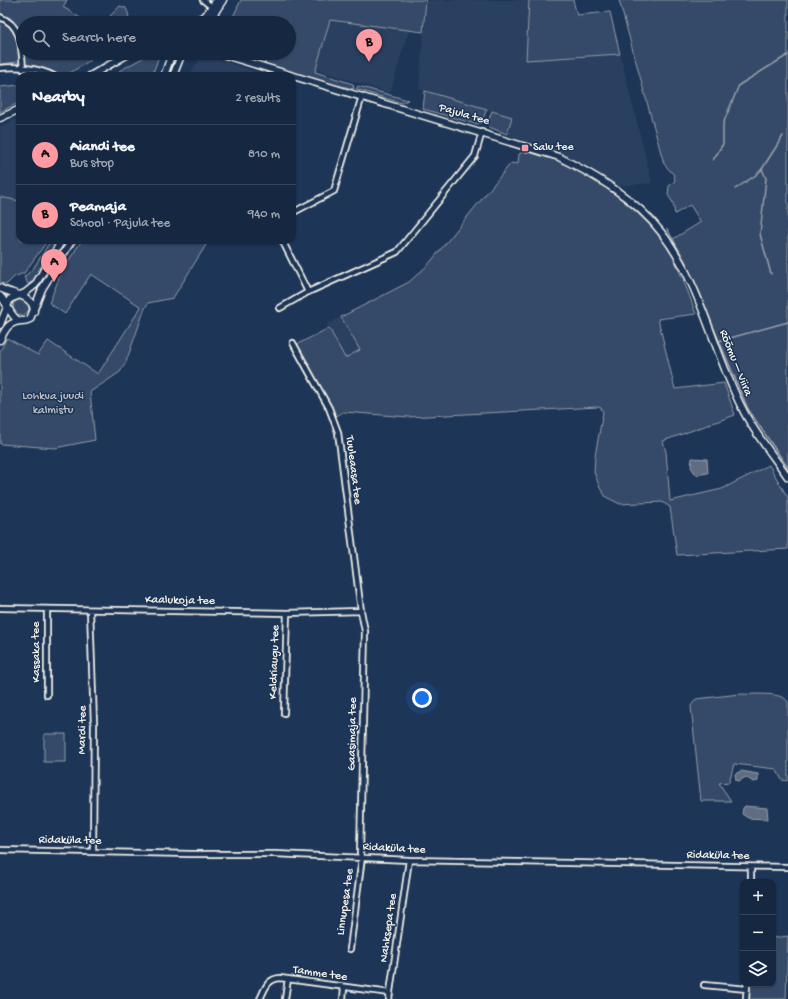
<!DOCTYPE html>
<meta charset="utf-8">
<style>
body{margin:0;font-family:"Gochi Hand",sans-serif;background:#23344c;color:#f1f3f6}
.controls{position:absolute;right:12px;bottom:12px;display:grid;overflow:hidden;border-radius:8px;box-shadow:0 1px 3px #0004}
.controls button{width:36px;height:36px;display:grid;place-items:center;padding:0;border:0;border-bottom:1px solid #35445a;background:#162841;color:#f1f3f6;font:20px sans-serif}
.you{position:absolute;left:422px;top:698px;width:14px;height:14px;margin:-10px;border:3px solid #fff;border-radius:50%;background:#1a73e8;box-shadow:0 0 0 6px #1a73e833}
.badge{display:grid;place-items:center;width:26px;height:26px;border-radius:50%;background:#ff9aa2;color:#111;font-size:13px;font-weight:700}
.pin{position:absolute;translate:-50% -33px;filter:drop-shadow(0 1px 2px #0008)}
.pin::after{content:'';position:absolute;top:21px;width:14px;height:12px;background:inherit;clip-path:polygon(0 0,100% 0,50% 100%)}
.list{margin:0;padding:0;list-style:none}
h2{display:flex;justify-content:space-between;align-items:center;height:52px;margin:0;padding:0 16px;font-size:17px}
h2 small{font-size:13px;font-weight:400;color:#9ea6b1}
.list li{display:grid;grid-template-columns:26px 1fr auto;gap:12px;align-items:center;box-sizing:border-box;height:60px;padding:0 16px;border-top:1px solid #35445a}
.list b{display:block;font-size:15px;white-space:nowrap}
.list p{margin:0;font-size:13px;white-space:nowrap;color:#9ea6b1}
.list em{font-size:13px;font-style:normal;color:#9ea6b1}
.icon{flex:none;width:22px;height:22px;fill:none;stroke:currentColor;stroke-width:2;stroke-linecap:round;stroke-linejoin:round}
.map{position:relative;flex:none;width:788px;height:999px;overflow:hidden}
.search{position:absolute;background:#162841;box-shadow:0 1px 3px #0004;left:16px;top:16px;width:280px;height:44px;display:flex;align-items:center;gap:10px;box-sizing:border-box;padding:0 14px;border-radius:22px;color:#9ea6b1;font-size:15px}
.panel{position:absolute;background:#162841;box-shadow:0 1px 3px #0004;left:16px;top:72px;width:280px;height:172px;border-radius:12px}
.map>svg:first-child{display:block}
.built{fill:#2a4060}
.green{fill:#354a67;stroke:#949ea8}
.water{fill:#5e6d82;stroke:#9aa2ab}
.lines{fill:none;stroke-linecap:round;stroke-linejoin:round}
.stream{stroke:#9aa2ab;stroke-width:1.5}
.street-casing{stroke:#f4f1e8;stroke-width:8}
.secondary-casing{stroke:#f4f1e8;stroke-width:9}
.street{stroke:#1d3557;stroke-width:4.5}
.secondary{stroke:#1d3557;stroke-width:6}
.poi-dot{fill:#ff9aa2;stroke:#1d3557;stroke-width:1.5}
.labels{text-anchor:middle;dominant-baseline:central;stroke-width:3;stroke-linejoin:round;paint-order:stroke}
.street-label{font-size:12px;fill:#f4f1e8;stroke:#1d3557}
.poi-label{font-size:12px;fill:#f4f1e8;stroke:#1d3557;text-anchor:start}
.park-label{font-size:12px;fill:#bbbfc1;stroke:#1d3557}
</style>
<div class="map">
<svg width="788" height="999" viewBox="0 0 788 999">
<rect width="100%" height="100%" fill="#1d3557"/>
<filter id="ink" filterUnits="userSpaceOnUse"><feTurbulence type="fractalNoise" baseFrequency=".025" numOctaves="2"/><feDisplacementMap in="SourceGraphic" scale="8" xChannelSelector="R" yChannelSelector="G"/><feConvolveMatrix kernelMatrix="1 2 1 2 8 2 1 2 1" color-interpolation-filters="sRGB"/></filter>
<g filter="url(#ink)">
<!-- built -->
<path class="built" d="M426,0H529L526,59L620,54L652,183L618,186L580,162L547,148L509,136L507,134L511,117L419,89Z
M330,20L409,30L390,93L315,69Z
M203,54L268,76H189Z
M20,118V201L0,197V126Z
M341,317L361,350L345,358L327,324Z"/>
<!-- green -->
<path class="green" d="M0,0H67L63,7L88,23H23V53H102L65,76H22L21,66L17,62L0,64Z
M241,0H426L423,32L330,20L315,72L353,84L354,89L333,84L230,53H289V23H230Z
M529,0H573L577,15L610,12L620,54L526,60Z
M619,0H788V468L748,409L686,263L673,239L701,222L690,205L675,214L673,203L668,195L669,186L675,181L674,175L664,164Z
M120,6L126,8L129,16L121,23H115L110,16Z
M150,54L159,56L152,76H124L119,71Z
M20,85V102L0,112V87Z
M358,86L408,100L401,103L356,89Z
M425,91L487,109L481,123L475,124L423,109Z
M492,111L512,117L507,134L489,127L488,122Z
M523,152C567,154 625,198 654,230C658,235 664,241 668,247C679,268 688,291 696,314L658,319L675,389L724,383L735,415L663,441L666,452L670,501L722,489L769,465L788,498V549L677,555L670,507L662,502L620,504L606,497L600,488L594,472L595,456L603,412L601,408L598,407L409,417L343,412L333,418L294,346L329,328L345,358L360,350L341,317L409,282L428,265L511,163L518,164L519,154Z
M0,197L20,201V240H48L24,273L14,277L7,284L0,283Z
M51,240H58L32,282L28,284L24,277L33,269Z
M82,240H209L173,298L148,303L145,308L126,362L120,372L90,392L95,440L55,448L0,444V351L7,338L38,355L48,341L98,374L141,307L91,274L65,314L49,303L62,271Z
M13 307a8 8 0 1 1 16 0a8 8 0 1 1-16 0Z
M740,694C752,695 782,691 788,702V781L782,780L776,769L734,764L729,782L719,783L731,801H701L691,706L696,699Z
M44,734H66V762H44Z
M788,936L786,999H747V984H773V938Z"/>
<!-- water -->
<path class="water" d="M692,458L707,459L708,473L696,475L691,467Z
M741,771L758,774V781L753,782L746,777L739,781L736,780L735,774Z
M745,806L767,808L768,819L748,818L742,814L743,808Z"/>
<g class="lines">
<!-- stream -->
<path class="stream" d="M713,160L723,144V124L739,85L788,55
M735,189L756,175L762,169
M667,229L686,263L748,409L788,468
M771,274L760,234L766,178L762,169L783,136
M719,341L788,322"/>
<!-- street casing -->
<g class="street-casing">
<path id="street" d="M203,0L212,7
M0,17C23,26 21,48 23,69
M0,68C17,66 38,68 54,76
M292,213L334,191L362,96
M282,240L308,292
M280,308L308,292L397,252L475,156L482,132
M293,343L329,408L338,432L361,611L365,631L360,853L362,857L350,949
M0,608L287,613L361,611
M47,609V695
M90,610L94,724L93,851
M284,713L287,613
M0,850L191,854H275L409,860L788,867
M751,882V867
M704,985L747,989
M260,999C265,989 267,979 280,978L390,993
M285,999L288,979
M343,999L344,988
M389,999L409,860
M746,999L747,984"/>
</g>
<!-- secondary casing -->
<g class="secondary-casing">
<path id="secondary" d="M190,23L205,16L217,0
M208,23L223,0
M218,53L559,157C596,176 635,198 661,232C701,283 713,351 742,408C754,433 772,454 788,477
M90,76L130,53
M164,76L172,53
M173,76L180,58L184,53
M0,118L20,109
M0,288C12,295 33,294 34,311
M0,296C10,305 12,328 30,319L42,289L72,240
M0,325L10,299L25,293L35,285L62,240
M0,340C5,330 8,322 21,321"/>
</g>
<!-- street -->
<use href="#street" class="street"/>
<!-- secondary -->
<use href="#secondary" class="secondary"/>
</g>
</g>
<!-- markers -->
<rect class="poi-dot" x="521" y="144" width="8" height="8" rx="2"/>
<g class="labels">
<!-- street labels -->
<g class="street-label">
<text transform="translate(464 115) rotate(16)">Pajula tee</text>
<text transform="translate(735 363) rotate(68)">Rõõmu — Viira</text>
<text transform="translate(353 470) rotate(83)">Tuuleaasa tee</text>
<text transform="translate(180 601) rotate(1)">Kaalukoja tee</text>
<text transform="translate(37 652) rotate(-90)">Kassaka tee</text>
<text transform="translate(275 662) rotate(-88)">Keldriaugu tee</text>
<text transform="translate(83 730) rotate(-89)">Mardi tee</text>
<text transform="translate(353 734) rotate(-89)">Gaasimaja tee</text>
<text transform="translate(70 841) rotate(1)">Ridaküla tee</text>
<text transform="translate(394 849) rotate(3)">Ridaküla tee</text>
<text transform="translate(718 856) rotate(1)">Ridaküla tee</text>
<text transform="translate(346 902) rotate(-82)">Linnupesa tee</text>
<text transform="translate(389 928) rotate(-82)">Nahksepa tee</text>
<text transform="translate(320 974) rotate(8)">Tamme tee</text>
</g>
<!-- poi labels -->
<g class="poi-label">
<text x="533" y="148">Salu tee</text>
</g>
<!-- park labels -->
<g class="park-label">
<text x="53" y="397">Lohkva juudi<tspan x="53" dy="14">kalmistu</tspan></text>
</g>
</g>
</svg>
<div class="controls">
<button>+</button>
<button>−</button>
<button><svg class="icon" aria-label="layers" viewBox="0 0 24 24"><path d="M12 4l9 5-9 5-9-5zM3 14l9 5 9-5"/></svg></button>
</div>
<div class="you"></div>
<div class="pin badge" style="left:54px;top:282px">A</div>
<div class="pin badge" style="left:369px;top:62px">B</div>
<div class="search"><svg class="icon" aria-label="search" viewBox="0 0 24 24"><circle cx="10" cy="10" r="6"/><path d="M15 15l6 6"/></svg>Search here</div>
<section class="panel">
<h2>Nearby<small>2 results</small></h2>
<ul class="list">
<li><span class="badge">A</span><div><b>Aiandi tee</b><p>Bus stop</p></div><em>810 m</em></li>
<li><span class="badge">B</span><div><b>Peamaja</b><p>School · Pajula tee</p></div><em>940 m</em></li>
</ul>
</section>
</div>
